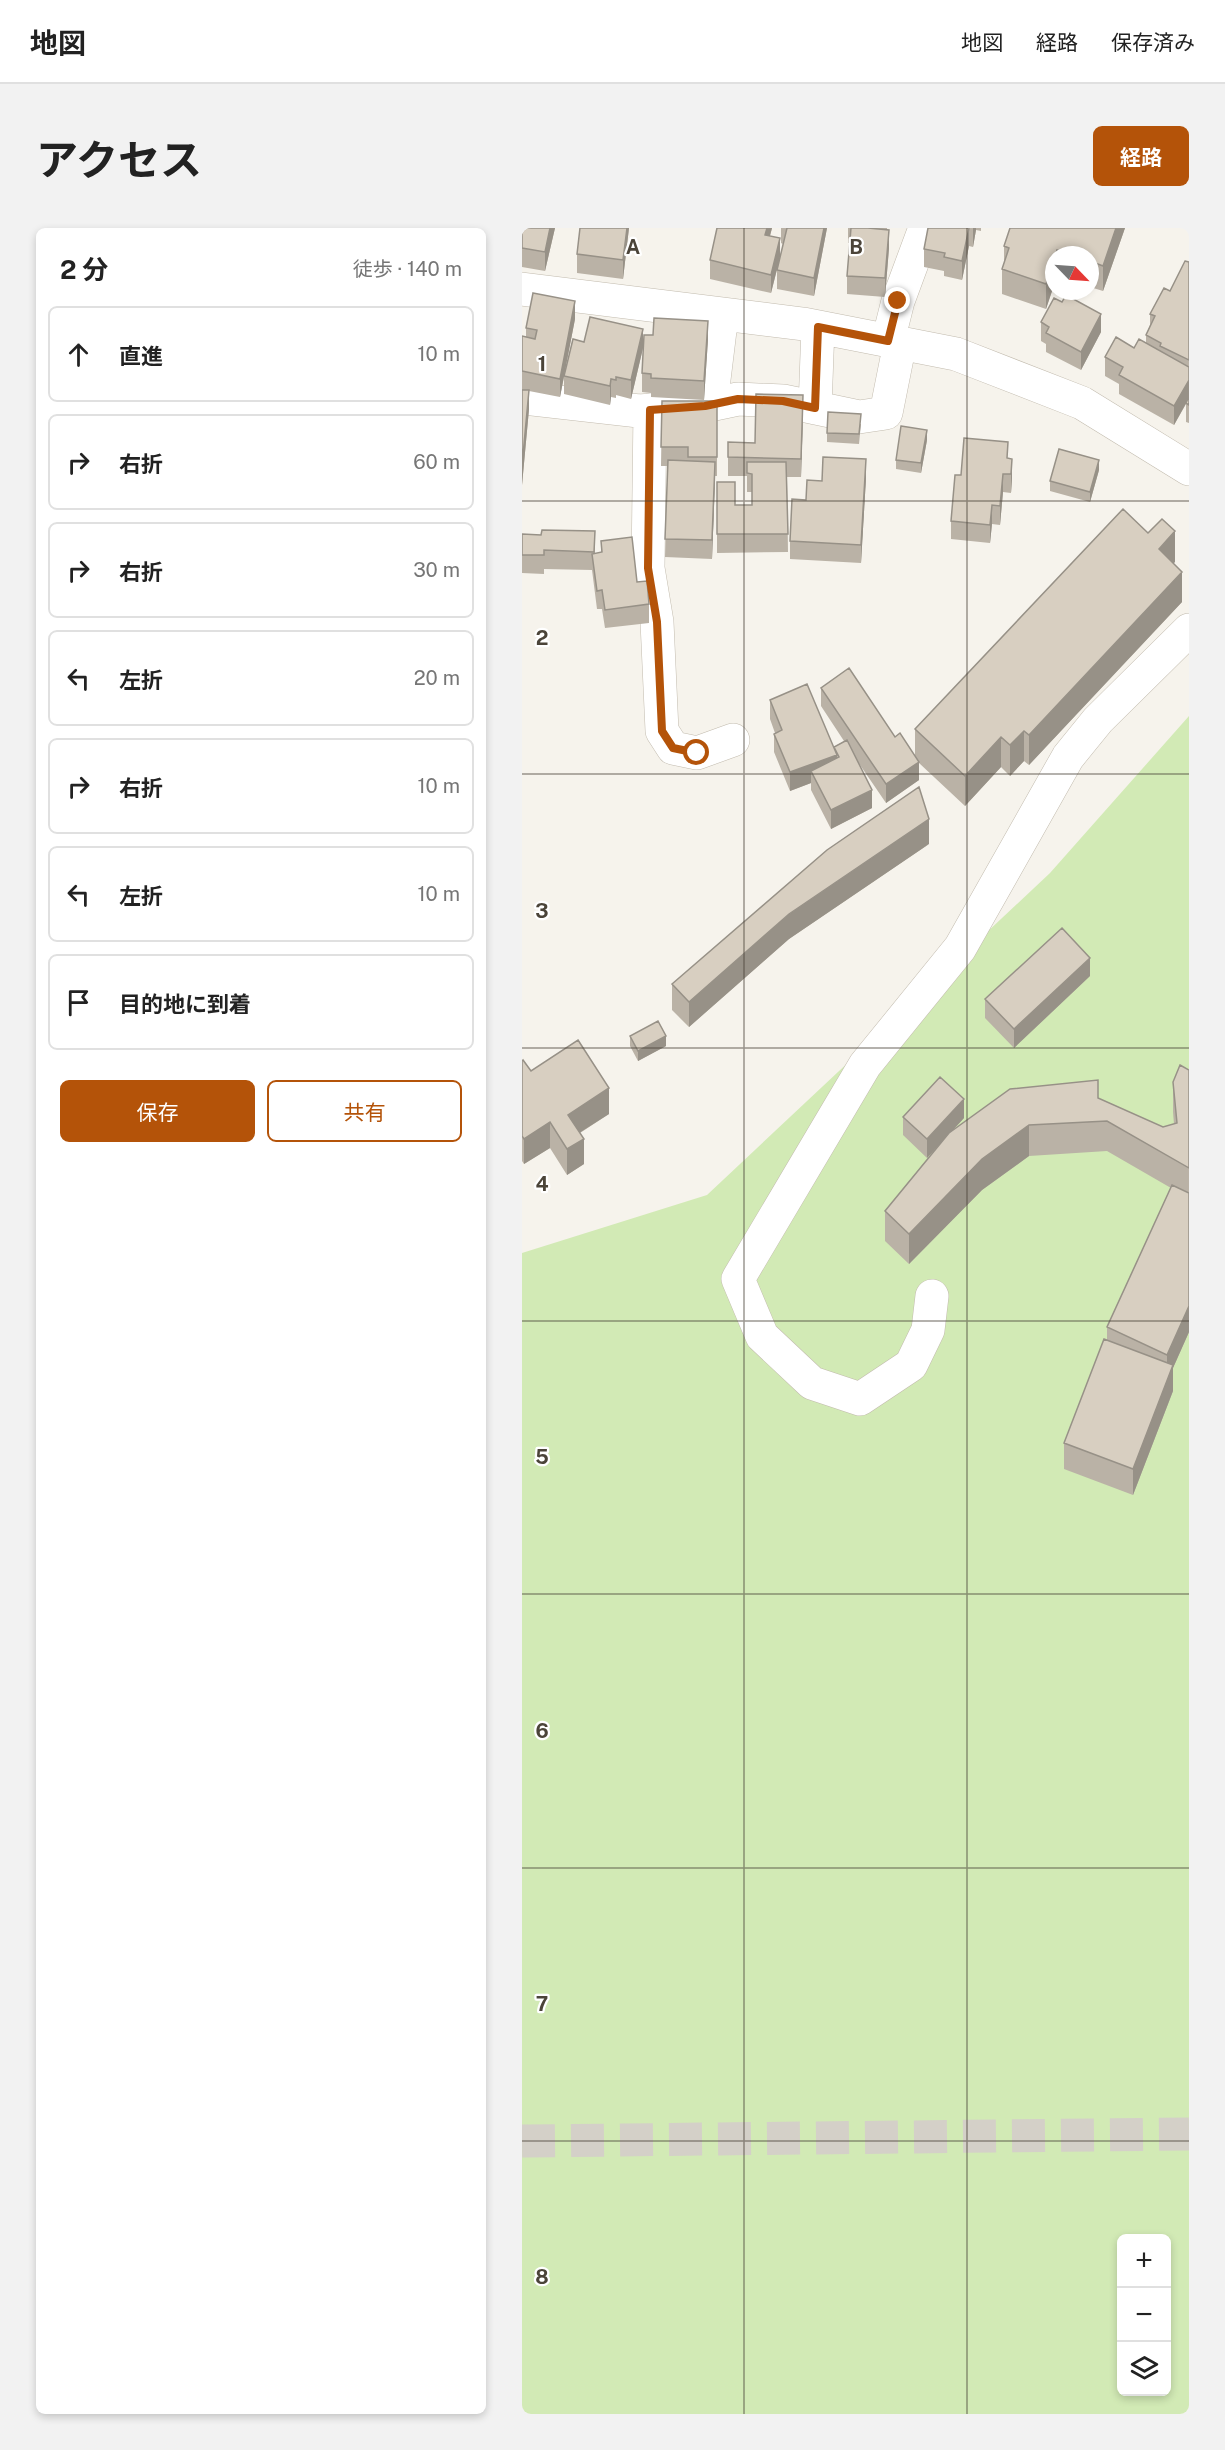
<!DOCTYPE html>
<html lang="ja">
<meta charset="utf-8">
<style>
body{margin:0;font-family:"Public Sans","Noto Sans JP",sans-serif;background:#f2f2f2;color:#222}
.controls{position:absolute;right:18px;bottom:18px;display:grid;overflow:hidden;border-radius:9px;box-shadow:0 3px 9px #0003}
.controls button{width:54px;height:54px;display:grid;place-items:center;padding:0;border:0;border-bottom:2px solid #e0e0e0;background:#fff;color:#222;font:30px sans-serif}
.compass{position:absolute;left:523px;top:18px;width:54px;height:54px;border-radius:50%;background:#fff;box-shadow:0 3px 9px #0003;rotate:115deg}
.stop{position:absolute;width:18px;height:18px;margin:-14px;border:4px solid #b45309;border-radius:50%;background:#fff}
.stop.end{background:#b45309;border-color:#fff;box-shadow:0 2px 6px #0008}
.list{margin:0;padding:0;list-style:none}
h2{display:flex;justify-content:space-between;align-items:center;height:78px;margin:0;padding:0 24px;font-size:26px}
h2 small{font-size:20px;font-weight:400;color:#767676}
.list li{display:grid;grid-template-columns:39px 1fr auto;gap:18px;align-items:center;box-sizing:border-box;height:96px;margin:0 12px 12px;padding:0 12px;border:2px solid #e0e0e0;border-radius:9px}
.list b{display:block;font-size:22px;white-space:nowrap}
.list em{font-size:20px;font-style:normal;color:#767676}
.actions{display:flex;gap:12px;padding:18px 24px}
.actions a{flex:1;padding:14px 0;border:2px solid #b45309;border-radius:9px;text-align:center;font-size:21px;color:#b45309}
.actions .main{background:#b45309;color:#fff}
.icon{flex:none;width:33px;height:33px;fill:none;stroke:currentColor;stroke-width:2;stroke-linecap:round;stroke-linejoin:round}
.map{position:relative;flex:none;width:667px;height:2186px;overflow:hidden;border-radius:9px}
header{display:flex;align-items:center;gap:36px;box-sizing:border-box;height:84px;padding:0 30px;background:#fff;border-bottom:2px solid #e0e0e0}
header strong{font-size:28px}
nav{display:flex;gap:33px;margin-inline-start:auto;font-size:21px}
.intro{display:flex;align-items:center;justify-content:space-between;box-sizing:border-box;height:144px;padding:0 36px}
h1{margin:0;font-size:42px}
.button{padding:15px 27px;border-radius:9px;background:#b45309;color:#fff;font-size:21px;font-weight:700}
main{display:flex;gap:36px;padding:0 36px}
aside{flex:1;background:#fff;border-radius:9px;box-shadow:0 3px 9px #0003}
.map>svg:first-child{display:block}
.green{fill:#d2eab5;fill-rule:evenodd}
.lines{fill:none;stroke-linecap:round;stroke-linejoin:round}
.highway-tunnel{stroke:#d4d0c8;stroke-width:33;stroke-dasharray:33 16;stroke-linecap:butt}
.minor-casing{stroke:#c2bbae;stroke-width:34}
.minor{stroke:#fff;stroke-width:33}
.wall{fill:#bab2a6}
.shaded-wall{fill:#979187}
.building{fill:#d8cfc1;stroke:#979187;stroke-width:1.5}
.route{stroke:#b45309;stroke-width:8}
.grid{fill:none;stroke:#4b4439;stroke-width:1.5;stroke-opacity:0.55}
.grid-label{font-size:20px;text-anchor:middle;font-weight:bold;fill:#4b4439;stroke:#fff;stroke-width:4.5;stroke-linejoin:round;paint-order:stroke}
</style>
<header>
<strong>地図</strong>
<nav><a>地図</a><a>経路</a><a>保存済み</a></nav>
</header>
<div class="intro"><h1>アクセス</h1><a class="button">経路</a></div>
<main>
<aside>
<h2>2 分<small>徒歩 · 140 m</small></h2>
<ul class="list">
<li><svg class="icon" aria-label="ahead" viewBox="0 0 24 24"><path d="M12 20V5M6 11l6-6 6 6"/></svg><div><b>直進</b></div><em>10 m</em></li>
<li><svg class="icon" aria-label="right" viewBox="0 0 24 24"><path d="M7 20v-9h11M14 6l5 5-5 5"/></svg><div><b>右折</b></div><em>60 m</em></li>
<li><svg class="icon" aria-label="right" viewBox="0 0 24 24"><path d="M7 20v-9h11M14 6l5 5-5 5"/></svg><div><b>右折</b></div><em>30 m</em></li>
<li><svg class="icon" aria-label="left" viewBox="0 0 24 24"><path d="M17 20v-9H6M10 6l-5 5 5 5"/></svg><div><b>左折</b></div><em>20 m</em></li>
<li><svg class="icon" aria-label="right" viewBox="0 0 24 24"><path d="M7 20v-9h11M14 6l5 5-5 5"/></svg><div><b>右折</b></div><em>10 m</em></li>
<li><svg class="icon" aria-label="left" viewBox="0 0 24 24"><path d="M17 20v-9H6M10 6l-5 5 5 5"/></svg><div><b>左折</b></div><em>10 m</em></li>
<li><svg class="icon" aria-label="arrive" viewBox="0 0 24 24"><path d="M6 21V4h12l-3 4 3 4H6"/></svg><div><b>目的地に到着</b></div></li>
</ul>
<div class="actions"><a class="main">保存</a><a>共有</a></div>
</aside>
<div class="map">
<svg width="667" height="2186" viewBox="0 0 667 2186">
<rect width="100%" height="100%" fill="#f6f3ec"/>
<!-- green -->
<path class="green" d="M667,488V2186H0V1025L185,967L528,645ZM600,2010H644V2164H600Z"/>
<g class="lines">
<!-- highway-tunnel -->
<path class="highway-tunnel" d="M0,1913L667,1906"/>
<!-- minor casing -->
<g class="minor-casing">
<path id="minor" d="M0,61L281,96L434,126L560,175L667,241
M366,113L376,73L403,0
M0,170L117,183L183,178L216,171L261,173L337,189L364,185L378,115
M189,176L200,86
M293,180L296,99
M128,182L126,340L135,394L140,503L151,520L175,525L211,512
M410,1068L406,1102L389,1137L338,1171L290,1155L240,1108L216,1051L343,837L438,720L546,529L576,492L667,402"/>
</g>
<!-- minor -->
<use href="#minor" class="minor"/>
</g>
<!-- wall -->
<path class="wall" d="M0,0H33L23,43L0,39Z
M58,0H107L101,51L55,45V26Z
M195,0H250L248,8L258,28L261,16L259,15V0H305L292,68L255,61V42L257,34L249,65L188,51V32Z
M326,0H365L367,20L363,69L325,66V48L328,15H326Z
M406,0H459V3L454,2L451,19L447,18L440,52L422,48V43L402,39V21Z
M603,0L581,63L568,59V27H532V57L524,81L480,66V41L482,35V18Z
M667,34V195L664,194V176L652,197L597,166V156L583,148V129L612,120L624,114V107L628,97V86L648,63Z
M53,91L43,142L62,114L121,120L109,171L94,167V170L89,169L88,177L42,166V149L38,169L7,163V181L0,257V108L4,109V100Z
M519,94L579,104L559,142L524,124V116L519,113Z
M186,111L182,172L129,169V165L120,164V145Z
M140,173H195V248H193L190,331L143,329L146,238H139Z
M281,186L279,249H265L266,324L195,325V254L213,277H230V264H225V248H206V214L233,215Z
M339,196L337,216L305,214V205Z
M405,212L399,245L374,241V232Z
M486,230L490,250L489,265L481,264L478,297L470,296L468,315L429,311V293L439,247Z
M577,242L568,274L528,263V253Z
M344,250L339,335L268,331V313L284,272L300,253Z
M73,303V325H79V313L115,354L127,376V395L83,400L80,381H75L70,342L22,341V346L0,345V306L19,307Z
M653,334L651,335L660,374L507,537L502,533L488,548L479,539L443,578L397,535V552L364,575L336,534L350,580L309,601L289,562V555L268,563L252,524V506L253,505L248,491V472L312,521V519L322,513L299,478V460L373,509L393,527V501Z
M407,616L267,711L167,799L150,782V756Z
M568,748L492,820L463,790V771Z
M108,808L144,818L116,833L108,818Z
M0,833L9,843L87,886L58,905L62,936L45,947L28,920L2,936L0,933Z
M667,842V1104L651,1140V1163L611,1267L542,1241V1215L585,1113V1099L649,960L585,923L507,928L460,962L387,1036L363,1013V983L414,920L405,930L381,907V889L442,890L432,901L576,870L641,899L652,896L651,884V854Z"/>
<!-- shaded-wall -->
<path class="shaded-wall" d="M28,0H33L23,43V24Z
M105,0H107L101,51V32Z
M245,0H250L243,26V7Z
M302,0H305L292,68V50Z
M447,0V18L440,52V33Z
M451,0H454V2L451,19Z
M594,0H603L581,63V38Z
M367,2V20L363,69V50Z
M258,10V29L249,65V47Z
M532,32V57L524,81V56Z
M53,73V91L38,169V151Z
M579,86V104L559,142V124Z
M186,93V111L182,172V153Z
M121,101V120L109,171V152Z
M89,151V169L88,177V158Z
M667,152V170L652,197V178Z
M7,162V181L0,257V238Z
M281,167V186L279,249V231Z
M405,202V212L399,245V235Z
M344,231V250L339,335V317Z
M490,231V250L489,265V246Z
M577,232V242L568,274V264Z
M193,234V252L190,331V312Z
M481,246V264L478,297V278Z
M470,277V296L468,315V297Z
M653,303V334L637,351V321Z
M660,344V374L507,537V507Z
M502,503V533L488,548V517Z
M479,509V539L443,578V548Z
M315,527V546L289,543V555L268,563V544Z
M397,534V552L364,575V556Z
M350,562V580L309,601V582Z
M407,591V616L267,711L167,799V774L267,686Z
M568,730V748L492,820V801Z
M144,808V818L116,833V823Z
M87,860V886L46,912V887Z
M442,871V890L405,930V911Z
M28,894V920L2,936V911Z
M507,897V928L460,962L387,1036V1006L460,931Z
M62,911V936L45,947V921Z
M667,1078V1104L651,1140V1163L611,1267V1241L645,1152V1127Z"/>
<!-- building -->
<path class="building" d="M0,0H28L23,24L0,20Z
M58,0H105L101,32L55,26Z
M195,0H245L243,7L258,10L249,47L188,32Z
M265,0H302L292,50L255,42Z
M329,0H346L367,2L363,50L325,48Z
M406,0H447L440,33L422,29L423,25L402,21Z
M488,0H594L581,38L568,33V27H550L535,22L534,27H532V32L524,56L480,41L487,20L482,18Z
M663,33L667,34V132L638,118L639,115L624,107L633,88L628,86L642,60L648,63Z
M11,65L53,73L38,151L0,143V108L13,111L15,102L4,100Z
M544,67L579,86L559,124L524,105L527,99L519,94L532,70L540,74Z
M68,89L121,101L109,152L94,149V152L89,151L88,158L42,148L51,111L62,114Z
M132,90L186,93L182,153L129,150V146L120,145L122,107H131Z
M594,109L612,120L617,111L667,139V152L652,178L597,147L601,139L583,129Z
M0,162H7L0,238Z
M234,166L281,167L279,231L206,229V214L233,215Z
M667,168V177L664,175Z
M140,173H195V229H166V219H139Z
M306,184L339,186L337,206L305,205Z
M379,198L405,202L399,235L374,232Z
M442,210L486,214L485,230L490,231L489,246H481L478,278L470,277L468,297L429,293L433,247H439Z
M537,221L577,232L568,264L528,253Z
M301,229L344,231L339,317L268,313L270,271L284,272L285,252L300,253Z
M146,232L193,234L190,312L143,311Z
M225,234H264L266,306H195V254H213V277H230V246L225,245Z
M601,281L626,305L640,291L653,303L637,321L660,344L507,507L502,503L488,517L479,509L443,548L393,501Z
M20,302L73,303L72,324L22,322V327H0V306L19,307Z
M110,309L115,354L125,353L127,376L83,382L80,362L75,363L70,326L80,324L79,313Z
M327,440L373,509L378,505L397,534L364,556L299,460Z
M285,456L315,527L268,544L252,506L260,502L248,472Z
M325,512L350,562L309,582L289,543L317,529L312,519Z
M397,559L407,591L267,686L167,774L150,756L305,622Z
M540,700L568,730L492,801L463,771Z
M136,793L144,808L116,823L108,808Z
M56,812L87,860L46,887L62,911L45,921L28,894L2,911L0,908V833L1,832L9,843Z
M658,837L667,842V940L585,893L507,897L460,931L387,1006L363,983L427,905L488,861L576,852V870L641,899L655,895L651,854Z
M418,849L442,871L405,911L381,889Z
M650,957L667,965V1078L645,1127L585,1099Z
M582,1111L651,1137L611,1241L542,1215Z"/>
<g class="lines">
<!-- route -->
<path class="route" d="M175,525L151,520L140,503L135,394L126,340L128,182L183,178L216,171L261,173L293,180L296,99L366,113L376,73"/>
</g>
<!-- grid -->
<path class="grid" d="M222,0V2186M445,0V2186M0,273H667M0,546H667M0,820H667M0,1093H667M0,1366H667M0,1640H667M0,1913H667"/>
<g class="grid-label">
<text x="111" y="26">A</text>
<text x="334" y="26">B</text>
<text x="20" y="143">1</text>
<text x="20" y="417">2</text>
<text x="20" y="690">3</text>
<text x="20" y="963">4</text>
<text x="20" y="1236">5</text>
<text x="20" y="1510">6</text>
<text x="20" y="1783">7</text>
<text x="20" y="2056">8</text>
</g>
</svg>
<div class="controls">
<button>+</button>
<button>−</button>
<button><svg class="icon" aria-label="layers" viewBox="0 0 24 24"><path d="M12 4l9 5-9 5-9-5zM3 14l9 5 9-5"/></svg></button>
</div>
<svg class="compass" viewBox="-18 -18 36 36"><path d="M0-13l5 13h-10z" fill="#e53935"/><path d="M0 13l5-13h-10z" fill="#767676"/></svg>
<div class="stop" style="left:175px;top:525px"></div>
<div class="stop end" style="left:376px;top:73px"></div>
</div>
</main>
